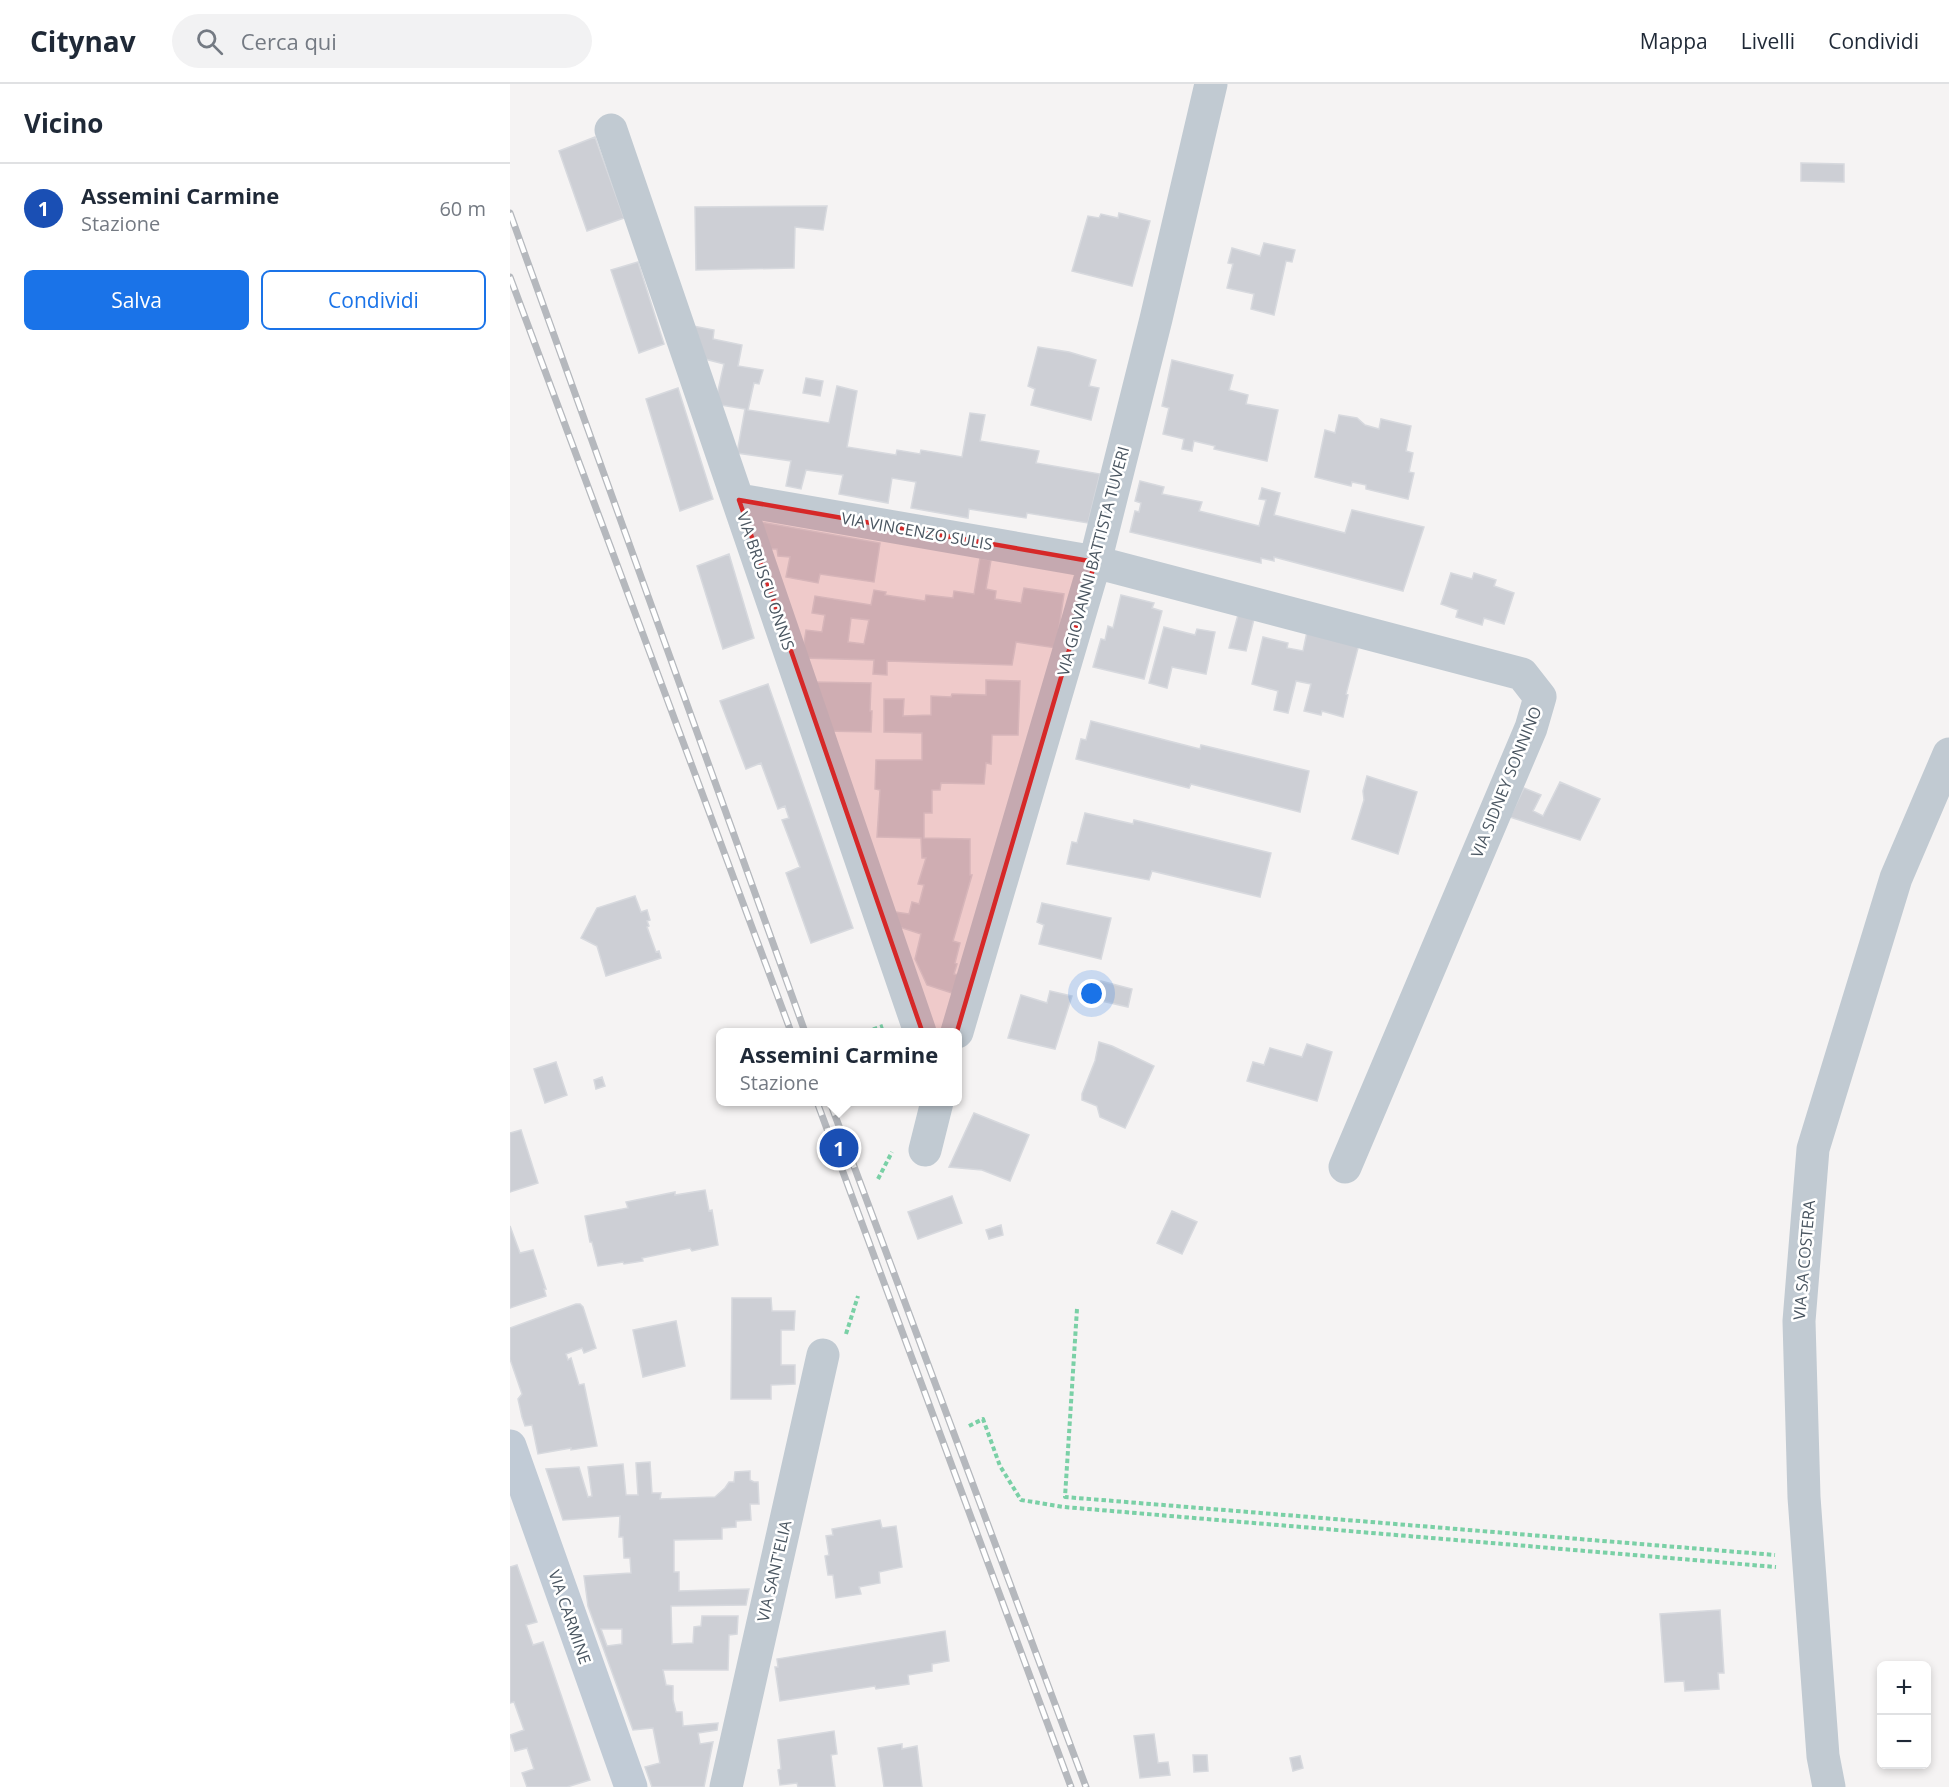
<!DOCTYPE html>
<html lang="it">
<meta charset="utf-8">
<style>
body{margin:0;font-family:"Open Sans",sans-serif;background:#f2f2f3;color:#1f2937}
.controls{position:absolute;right:18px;bottom:18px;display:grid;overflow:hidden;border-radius:9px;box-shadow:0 3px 9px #0003}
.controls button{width:54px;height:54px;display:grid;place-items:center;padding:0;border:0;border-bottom:2px solid #e0e1e3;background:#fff;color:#1f2937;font:30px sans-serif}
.you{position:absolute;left:582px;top:910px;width:21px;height:21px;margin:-15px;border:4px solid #fff;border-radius:50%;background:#1a73e8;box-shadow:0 0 0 9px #1a73e833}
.badge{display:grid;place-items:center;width:39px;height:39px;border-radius:50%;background:#1a73e8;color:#fff;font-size:20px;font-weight:700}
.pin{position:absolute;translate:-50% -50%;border:3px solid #fff;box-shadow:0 2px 6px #0006}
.popup{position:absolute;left:206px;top:944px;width:246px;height:78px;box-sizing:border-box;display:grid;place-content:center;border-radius:9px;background:#fff;filter:drop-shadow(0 2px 4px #0005);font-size:20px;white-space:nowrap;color:#747a83}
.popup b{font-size:22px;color:#1f2937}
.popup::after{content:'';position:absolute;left:50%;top:100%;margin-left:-12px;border:12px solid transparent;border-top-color:#fff}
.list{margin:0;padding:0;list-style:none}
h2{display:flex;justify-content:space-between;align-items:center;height:78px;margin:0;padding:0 24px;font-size:26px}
h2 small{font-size:20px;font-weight:400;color:#747a83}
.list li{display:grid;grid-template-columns:39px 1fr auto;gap:18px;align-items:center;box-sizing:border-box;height:90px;padding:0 24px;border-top:2px solid #e0e1e3}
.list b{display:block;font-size:22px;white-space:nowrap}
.list p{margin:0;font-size:20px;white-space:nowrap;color:#747a83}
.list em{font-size:20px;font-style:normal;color:#747a83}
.actions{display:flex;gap:12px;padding:18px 24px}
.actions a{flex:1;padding:14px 0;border:2px solid #1a73e8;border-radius:9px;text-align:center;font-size:21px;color:#1a73e8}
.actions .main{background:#1a73e8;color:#fff}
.icon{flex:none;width:33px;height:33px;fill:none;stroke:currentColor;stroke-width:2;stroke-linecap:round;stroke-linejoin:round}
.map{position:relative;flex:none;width:1439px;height:1703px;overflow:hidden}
header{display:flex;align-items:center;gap:36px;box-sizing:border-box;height:84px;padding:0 30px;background:#fff;border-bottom:2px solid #e0e1e3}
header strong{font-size:28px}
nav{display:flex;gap:33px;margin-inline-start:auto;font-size:21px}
.search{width:420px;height:54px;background:#f2f2f3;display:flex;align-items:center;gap:15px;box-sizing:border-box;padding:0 21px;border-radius:33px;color:#747a83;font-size:22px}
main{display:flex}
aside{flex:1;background:#fff}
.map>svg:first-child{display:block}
.building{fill:#cdcfd5;stroke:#d7d9de;stroke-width:1.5;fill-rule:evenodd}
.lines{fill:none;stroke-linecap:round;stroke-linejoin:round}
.path{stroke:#7ad0a6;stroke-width:4;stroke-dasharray:4.5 3;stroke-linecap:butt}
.street{stroke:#c1cad2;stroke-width:33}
.secondary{stroke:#c1cbd6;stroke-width:33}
.rail-casing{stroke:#b5b8bd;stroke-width:7}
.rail{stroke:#fff;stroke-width:4.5;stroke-dasharray:14;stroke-linecap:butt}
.marked{fill:#d62828;fill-opacity:0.2;stroke:#d62828;stroke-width:4.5;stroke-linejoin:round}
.labels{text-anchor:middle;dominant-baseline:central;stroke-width:5;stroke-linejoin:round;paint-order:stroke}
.street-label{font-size:16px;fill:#4a5661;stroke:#fff}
</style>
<header>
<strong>Citynav</strong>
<div class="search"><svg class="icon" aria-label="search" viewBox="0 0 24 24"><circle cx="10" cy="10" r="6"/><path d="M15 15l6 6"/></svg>Cerca qui</div>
<nav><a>Mappa</a><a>Livelli</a><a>Condividi</a></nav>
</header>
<main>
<aside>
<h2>Vicino<small></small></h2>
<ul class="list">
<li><span class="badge" style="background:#1a4fb4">1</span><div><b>Assemini Carmine</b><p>Stazione</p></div><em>60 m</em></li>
</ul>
<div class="actions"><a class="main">Salva</a><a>Condividi</a></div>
</aside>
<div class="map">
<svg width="1439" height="1703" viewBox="0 0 1439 1703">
<rect width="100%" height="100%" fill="#f5f3f3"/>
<!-- building -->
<path class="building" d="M85,53L114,134L77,147L49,67Z
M1291,79L1334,80V98L1291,97Z
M317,122L313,146L285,143L284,184L186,186L185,123Z
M609,129L640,137L622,202L562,187L578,132L589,134L591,130L608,134Z
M754,159L785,166L782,178L776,177L764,231L741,225L744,210L717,204L723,180L718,179L722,164L750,172Z
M128,178L154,260L129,269L101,186Z
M183,242L204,246L203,255L232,261L228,282L253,286L249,300L244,299L238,326L319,339L327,302L347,307L337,363L386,371L387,366L410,370L411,366L452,373L460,329L475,331L470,357L529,367L526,379L590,390L578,439L517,429L516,434L459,425L458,434L401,424L406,398L382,394L378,419L329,410L333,391L296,386L291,405L276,402L281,377L227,369L235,325L211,321L207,311L214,280L195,275Z
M528,263L559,268L586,276L579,302L589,304L581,336L521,321L525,305L518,302Z
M662,276L723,291L719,306L738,311L736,320L768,326L757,377L704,365L705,362L684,357L682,367L672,365L674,355L653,350L659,324L652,322Z
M296,294L313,297L310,312L293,309Z
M168,304L203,415L170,427L136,315Z
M829,331L847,334L855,341L869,345L871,335L901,342L896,367L903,369L899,388L904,389L898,415L856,405V401L842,398L841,402L805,393L815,346L825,349Z
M630,397L654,403L652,410L692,418L689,427L749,442L756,416L749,415L752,404L770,409L764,431L835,449L842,426L914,443L893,507L764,473V477L751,474V479L620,448L625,427L629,428L631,419L625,417Z
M251,438L370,459L364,498L310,490L308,499L276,493L280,473L268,472L267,465H259Z
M219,470L244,554L213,565L187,482Z
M470,474L481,476L476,505L486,507L485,515L511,519L514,504L554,510L546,564L506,558L502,581L377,577V591L363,590L364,576L292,574L296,546L312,548L315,531L302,529L305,512L361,521L364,506L376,508L375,511L415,517L416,511L443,514L444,507L464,510ZM341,534L359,536L354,560L338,558Z
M941,489L962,495L964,489L986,496L984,502L1004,509L994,540L974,534L972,541L946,533L948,526L931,520Z
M611,511L644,519L642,524L652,527L634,595L583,583L591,555L595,556L598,542L603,544Z
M728,531L744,535L736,567L719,564Z
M654,543L685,551L687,545L705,548L696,590L662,583L657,604L639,599Z
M797,548L849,560L836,610L838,611L833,633L812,627L811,631L794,627L801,600L786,597L778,629L764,626L768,607L742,600L753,553L778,559L777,564L793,567Z
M476,596L510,597L508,651H482L481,680L476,679L474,700L431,699L430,706H422V729H414V754L460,755V791H462L443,857L450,859L445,879L447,880L444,890L450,891L445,910L417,901L405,875L411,850L383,841L378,827L399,830L402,818L409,820L414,801L408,800L416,774H412L411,754L367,753L370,706L365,705L366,676H412V649L374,648V615H394L393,632L421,631V612L441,613L442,610L476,611Z
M301,598L361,599L360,627H362L361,648L315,647Z
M258,600L343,844L301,859L276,789L290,783L272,736L279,734L275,722L268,725L251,679L236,685L210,617Z
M581,637L690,665L691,661L799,687L790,728L681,700L679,704L566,675L571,655L576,656Z
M857,692L907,708L888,770L842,755L854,716L853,707Z
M1050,698L1090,715L1070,756L1000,733L1014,704L1031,711L1023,727L1033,732Z
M575,729L623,740L624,736L761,769L750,813L642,787L639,796L557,780L562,758L567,759Z
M125,812L131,828L137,826L140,836L137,837L139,842L137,843L146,868L149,867L151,874L96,892L87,862L71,854L87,824Z
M532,819L601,834L591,875L529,860L534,841L527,838Z
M591,897L622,905L618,923L587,916Z
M540,907L562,912L545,965L498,954L511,911L537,919Z
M589,958L602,962L644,982L615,1044L590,1033L587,1022L572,1016V1010L585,977Z
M797,960L822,968L807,1017L737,997L743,978L754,981L760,964L792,973Z
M46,978L57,1011L35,1019L24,985Z
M92,993L95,1002L86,1005L84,996Z
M464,1029L519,1051L500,1097L472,1086L439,1083Z
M11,1046L28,1099L0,1108V1049Z
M195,1106L199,1127L202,1126L208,1161L182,1167L180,1164L132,1174L133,1177L114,1180L113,1178L88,1182L82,1158H80L75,1132L118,1124L116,1118L165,1108V1111Z
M442,1112L452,1139L408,1155L398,1128Z
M662,1127L687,1138L672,1170L647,1159Z
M491,1141L493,1151L479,1155L476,1146Z
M0,1142L10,1169L23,1166L36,1205H34L36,1212L0,1224Z
M222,1214H261L262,1227H285L284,1246H271V1281H285V1300L261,1301V1315H221Z
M66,1220H70L73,1223L86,1264L74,1269L72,1264L56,1270L58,1276L61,1274L69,1301L74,1300L87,1362L61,1366V1364L28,1370L22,1341L15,1342L12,1333L8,1315L12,1310L0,1275V1244Z
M166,1237L175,1282L133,1293L123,1246Z
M140,1378L142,1409H151L150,1415L205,1413L215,1404L219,1398H224L225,1388L240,1387V1396L244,1398H248L249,1420H240L241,1436L226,1437V1443L212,1444V1455L164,1456V1488H169V1507L239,1505L236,1521L161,1522L162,1560L183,1559L184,1543L191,1542L192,1532H228L227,1550L219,1551L218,1586H153L156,1601L163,1602V1616L166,1628H172L173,1642L208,1639L207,1646L188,1649L190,1660L203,1658L194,1703H142L135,1683L150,1679L143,1644L123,1646L78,1522L74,1492L121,1489L120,1474H114L113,1453H109L110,1432L53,1436L36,1385L69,1383L78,1413L82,1412L78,1383L113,1380L116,1411H128L126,1379ZM91,1545H112V1560L97,1562Z
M370,1436L372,1444L386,1442L392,1483L369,1488L370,1499L349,1503L351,1510L326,1514L323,1491H318L315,1472L319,1471L316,1452L323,1451L322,1445Z
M7,1481L27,1538L16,1541L23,1561L33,1558L80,1696L57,1703H17L12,1689L24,1685L17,1664L5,1667L0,1651L14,1646L4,1618L0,1619V1483Z
M1210,1526L1214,1589H1208L1209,1605L1175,1607L1174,1597L1155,1598L1150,1530Z
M435,1547L439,1577L422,1580V1587L398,1591L399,1600L366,1605L365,1602L270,1617L265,1583H268L267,1575Z
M324,1647L327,1670L321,1671L325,1703H288L287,1699L270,1701L268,1686L271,1685L268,1656Z
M644,1650L648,1679L658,1678L660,1691L630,1694L624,1652Z
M392,1660V1665L407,1662L412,1703H374L368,1664Z
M683,1671H697L698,1687L684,1688Z
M790,1672L793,1684L783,1687L780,1674Z"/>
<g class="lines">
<!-- path -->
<path class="path" d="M356,948L373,942
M368,1095L382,1068
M567,1225L555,1413L1265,1471
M336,1250L348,1212
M459,1342L473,1335L490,1382L511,1416L554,1423L1266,1483"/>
<!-- street -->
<path class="street" d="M101,46L410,948
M229,416L585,478L1012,590L1030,613L1021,644L835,1083
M447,948L585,478L646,235L701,0
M415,1066L427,1018
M216,1703L313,1271
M1319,1703L1313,1672L1294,1413L1289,1237L1303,1065L1386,794L1439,670"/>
<!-- secondary -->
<path class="secondary" d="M0,1362L121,1703"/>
<!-- rail casing -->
<g class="rail-casing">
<path id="rail" d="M0,129L295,948
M0,193L281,948
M307,1018L561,1703
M320,1018L576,1703"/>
</g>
<!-- rail -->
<use href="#rail" class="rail"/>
</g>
<!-- marked area -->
<path class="marked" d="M229,416L585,478L431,1002Z"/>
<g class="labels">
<!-- street labels -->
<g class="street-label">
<text transform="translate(407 447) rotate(10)">VIA VINCENZO SULIS</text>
<text transform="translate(583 477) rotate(-75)">VIA GIOVANNI BATTISTA TUVERI</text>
<text transform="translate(256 497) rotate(71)">VIA BRUSCU ONNIS</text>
<text transform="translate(996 698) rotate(-68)">VIA SIDNEY SONNINO</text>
<text transform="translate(1294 1176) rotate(-85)">VIA SA COSTERA</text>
<text transform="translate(264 1487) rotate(-77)">VIA SANT'ELIA</text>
<text transform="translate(60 1533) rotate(71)">VIA CARMINE</text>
</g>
</g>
</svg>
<div class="controls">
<button>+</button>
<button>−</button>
</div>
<div class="you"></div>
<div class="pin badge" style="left:329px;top:1064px;background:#1a4fb4">1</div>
<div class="popup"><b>Assemini Carmine</b>Stazione</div>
</div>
</main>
